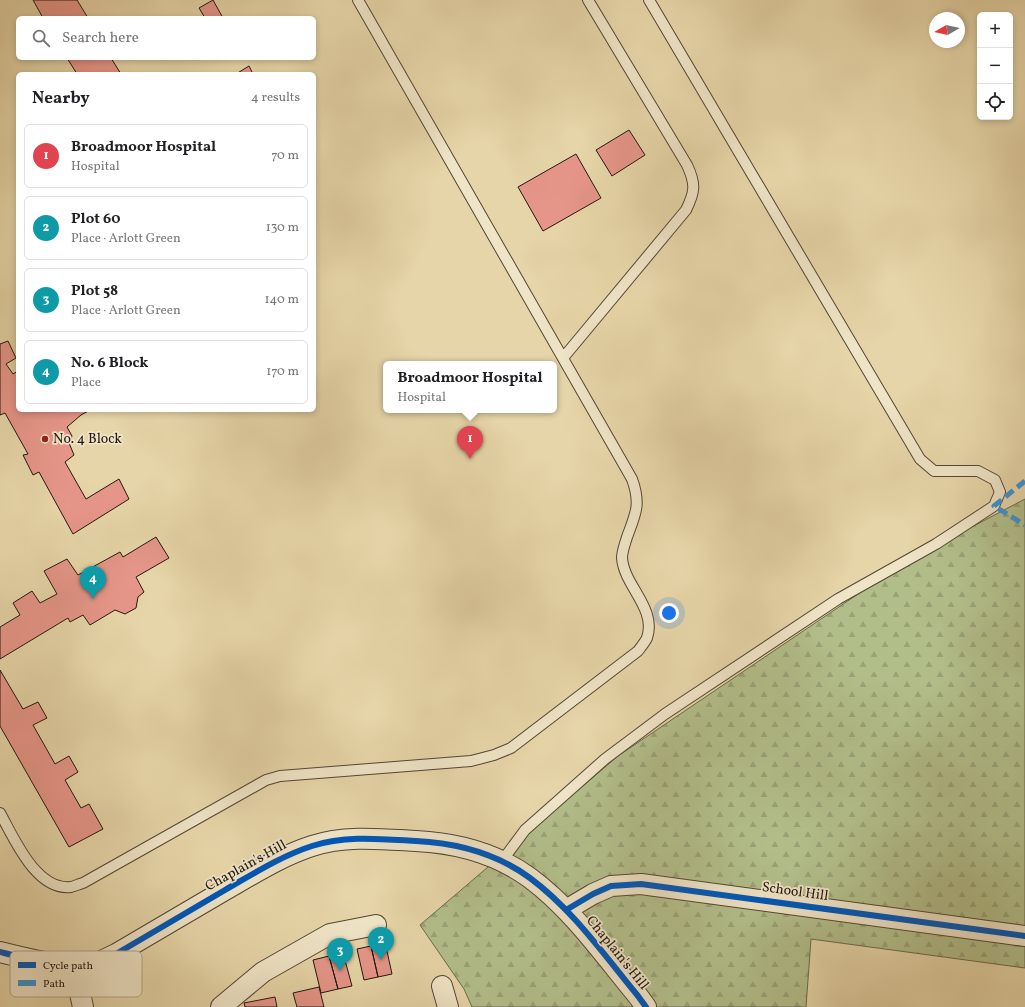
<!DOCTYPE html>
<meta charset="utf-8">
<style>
body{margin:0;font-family:Vollkorn,serif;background:#f2f2f2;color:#202124}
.controls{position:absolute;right:12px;top:12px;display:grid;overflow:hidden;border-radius:6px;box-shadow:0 2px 6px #0003}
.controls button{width:36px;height:36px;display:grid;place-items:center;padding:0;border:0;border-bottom:1px solid #e0e0e0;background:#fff;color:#202124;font:20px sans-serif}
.compass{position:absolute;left:929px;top:12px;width:36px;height:36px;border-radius:50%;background:#fff;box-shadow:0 2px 6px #0003;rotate:261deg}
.you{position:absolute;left:669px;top:613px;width:14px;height:14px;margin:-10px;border:3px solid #fff;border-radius:50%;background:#1a73e8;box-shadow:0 0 0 6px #1a73e833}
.badge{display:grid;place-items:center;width:26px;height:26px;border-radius:50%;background:#8f2418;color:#fff;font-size:13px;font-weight:700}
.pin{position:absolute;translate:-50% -33px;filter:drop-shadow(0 1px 2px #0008)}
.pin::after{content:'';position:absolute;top:21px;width:14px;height:12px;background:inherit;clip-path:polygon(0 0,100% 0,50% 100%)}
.popup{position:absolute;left:383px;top:361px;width:174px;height:52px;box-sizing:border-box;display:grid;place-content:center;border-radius:6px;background:#fff;filter:drop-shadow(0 1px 3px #0005);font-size:13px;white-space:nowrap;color:#757577}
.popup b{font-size:15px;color:#202124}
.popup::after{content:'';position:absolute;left:50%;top:100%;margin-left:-8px;border:8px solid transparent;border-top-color:#fff}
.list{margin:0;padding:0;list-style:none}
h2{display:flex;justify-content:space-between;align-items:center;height:52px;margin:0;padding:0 16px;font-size:17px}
h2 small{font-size:13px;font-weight:400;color:#757577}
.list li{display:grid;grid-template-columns:26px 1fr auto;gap:12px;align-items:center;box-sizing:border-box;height:64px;margin:0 8px 8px;padding:0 8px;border:1px solid #e0e0e0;border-radius:6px}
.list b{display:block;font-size:15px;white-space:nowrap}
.list p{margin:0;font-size:13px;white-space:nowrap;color:#757577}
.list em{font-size:13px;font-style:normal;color:#757577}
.icon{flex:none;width:22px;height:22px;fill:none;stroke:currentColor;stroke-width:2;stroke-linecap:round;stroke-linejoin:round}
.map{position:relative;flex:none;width:1025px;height:1007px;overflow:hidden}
.search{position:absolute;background:#fff;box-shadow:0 2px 6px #0003;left:16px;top:16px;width:300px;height:44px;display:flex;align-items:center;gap:10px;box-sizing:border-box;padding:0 14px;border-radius:6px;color:#757577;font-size:15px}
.panel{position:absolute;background:#fff;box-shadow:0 2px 6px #0003;left:16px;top:72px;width:300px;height:340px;border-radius:6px}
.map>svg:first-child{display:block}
.forest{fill:url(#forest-firs);stroke:#6a6a4d}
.building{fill:#e69689;stroke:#231710}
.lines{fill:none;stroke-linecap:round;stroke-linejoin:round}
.service-casing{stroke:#544636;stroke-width:12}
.minor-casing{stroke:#544636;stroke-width:22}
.service{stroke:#efe4c6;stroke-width:10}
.minor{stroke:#efe4c6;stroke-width:20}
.quiet{stroke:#3b93d3;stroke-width:5;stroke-dasharray:10 5;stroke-linecap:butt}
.cycleway-casing{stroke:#efe4c6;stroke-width:8}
.cycleway{stroke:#0057b8;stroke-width:6}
.poi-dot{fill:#8f2418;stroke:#efe4c6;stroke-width:1.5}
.labels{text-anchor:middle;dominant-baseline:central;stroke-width:3.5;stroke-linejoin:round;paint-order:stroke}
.poi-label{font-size:14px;fill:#231710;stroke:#efe4c6;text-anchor:start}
.street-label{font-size:14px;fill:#231710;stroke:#efe4c6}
.key{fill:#efe4c6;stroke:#b2a68f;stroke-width:1}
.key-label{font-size:11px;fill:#231710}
</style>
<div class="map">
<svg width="1025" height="1007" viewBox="0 0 1025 1007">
<defs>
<pattern id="forest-firs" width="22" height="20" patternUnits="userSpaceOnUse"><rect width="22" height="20" fill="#b2be8a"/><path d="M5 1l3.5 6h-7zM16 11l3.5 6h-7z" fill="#99a376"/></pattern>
</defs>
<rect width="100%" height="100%" fill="#e6d5a8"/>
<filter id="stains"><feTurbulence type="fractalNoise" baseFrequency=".005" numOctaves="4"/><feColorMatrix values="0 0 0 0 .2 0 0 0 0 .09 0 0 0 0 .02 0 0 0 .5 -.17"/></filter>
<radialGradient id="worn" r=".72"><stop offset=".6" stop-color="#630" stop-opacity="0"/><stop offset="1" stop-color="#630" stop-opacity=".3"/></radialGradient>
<!-- forest -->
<path class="forest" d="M1025,499V968L811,939L806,1007H472L464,989L420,925L618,756L907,561Z"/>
<!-- building -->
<path class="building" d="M33,0H77L88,18H43Z
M213,0L223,18H205L199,8Z
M67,58H111L121,74H77Z
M249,66L253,74H236Z
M629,130L645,155L612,176L596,150Z
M576,154L601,198L543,231L518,187Z
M8,341L16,358L6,364L13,374L18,371V410H90L81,415L67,427L72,436L69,443L74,455L65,462L86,499L119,479L129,499L73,534L39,472L33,475L23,455L28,454L5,413L0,415V344Z
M156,537L169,558L136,577L144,592L138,597L136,608L125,614L115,610L90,625L83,615L70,622L68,618L0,659V627L20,615L13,603L32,591L40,603L57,594L44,571L67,559L78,575L120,552L123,557Z
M0,670L23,709L38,702L47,718L33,725L55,764L69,756L78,772L65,780L81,808L89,804L103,829L69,847L0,726Z
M385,942L392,974L378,977L371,946Z
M371,946L378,977L364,980L357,949Z
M343,953L352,986L338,989L329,956Z
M329,956L338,989L321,993L313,960Z
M319,987L324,1007H297L293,993Z
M275,997L277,1007H245L244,1003Z"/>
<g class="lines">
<!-- service casing -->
<g class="service-casing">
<path id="service" d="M563,358L686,210C695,192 696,184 687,165L588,0
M0,813C14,838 36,891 71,887C75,886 79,884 83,883L266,780L280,776L471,761L494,755L511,748L638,651C641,647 645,642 647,638C657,608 624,586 622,558C622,551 625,544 627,537C636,513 641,504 632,479L358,0
M502,861L525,830L605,759L665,714L838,599L936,544L994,506L1000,492L995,480L978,471H934L920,459L649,0"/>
</g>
<!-- minor casing -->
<g class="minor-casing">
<path id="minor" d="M566,910L593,894L611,886L641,884L1025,936
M0,952C24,958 69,970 93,964C101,962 109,957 116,954C152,933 189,911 225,890C253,874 281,856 312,846C345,835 382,839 416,841C457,843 496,853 530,878C573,910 604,955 638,996L646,1007
M74,966L83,1007
M442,986L448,1007
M221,1007L263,972L330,934L376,925"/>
</g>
<!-- service -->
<use href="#service" class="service"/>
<!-- minor -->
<use href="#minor" class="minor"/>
<!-- quiet -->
<path class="quiet" d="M1025,481L994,506L1025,525"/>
<!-- cycleway casing -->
<g class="cycleway-casing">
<path id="cycleway" d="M566,910L593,894L611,886L641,884L1025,936
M0,952C24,958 69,970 93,964C101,962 109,957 116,954C152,933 189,911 225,890C253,874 281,856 312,846C345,835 382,839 416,841C457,843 496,853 530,878C573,910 604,955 638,996L646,1007"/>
</g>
<!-- cycleway -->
<use href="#cycleway" class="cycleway"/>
</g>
<!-- markers -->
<circle class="poi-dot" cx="45" cy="439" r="4"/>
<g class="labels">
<!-- poi labels -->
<g class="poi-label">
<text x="53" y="439">No. 4 Block</text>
</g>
<!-- street labels -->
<g class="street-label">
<text transform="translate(246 866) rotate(-29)">Chaplain's Hill</text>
<text transform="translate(795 892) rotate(8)">School Hill</text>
<text transform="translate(617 953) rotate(51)">Chaplain's Hill</text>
</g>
</g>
<!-- legend -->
<rect x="10" y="951" width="132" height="46" rx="6" class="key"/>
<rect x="18" y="962" width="18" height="6" fill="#0057b8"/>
<rect x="18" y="980" width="18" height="6" fill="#3b93d3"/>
<g class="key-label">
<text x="43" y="969">Cycle path</text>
<text x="43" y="987">Path</text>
</g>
<rect width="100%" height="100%" filter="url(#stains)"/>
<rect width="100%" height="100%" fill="url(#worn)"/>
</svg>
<div class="controls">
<button>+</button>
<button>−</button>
<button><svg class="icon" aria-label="locate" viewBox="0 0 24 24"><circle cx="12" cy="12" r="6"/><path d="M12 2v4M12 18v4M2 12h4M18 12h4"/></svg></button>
</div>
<svg class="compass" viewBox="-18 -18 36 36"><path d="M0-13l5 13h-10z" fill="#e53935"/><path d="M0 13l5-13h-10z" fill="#757577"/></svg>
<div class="you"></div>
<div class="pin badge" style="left:470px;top:459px;background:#e0444e">1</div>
<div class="popup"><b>Broadmoor Hospital</b>Hospital</div>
<div class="pin badge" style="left:381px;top:960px;background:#0f9aa8">2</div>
<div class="pin badge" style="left:340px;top:971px;background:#0f9aa8">3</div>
<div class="pin badge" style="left:93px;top:599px;background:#0f9aa8">4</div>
<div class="search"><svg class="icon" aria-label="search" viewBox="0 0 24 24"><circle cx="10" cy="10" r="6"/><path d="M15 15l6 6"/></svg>Search here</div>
<section class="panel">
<h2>Nearby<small>4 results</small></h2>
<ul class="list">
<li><span class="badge" style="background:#e0444e">1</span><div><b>Broadmoor Hospital</b><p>Hospital</p></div><em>70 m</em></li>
<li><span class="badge" style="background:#0f9aa8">2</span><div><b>Plot 60</b><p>Place · Arlott Green</p></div><em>130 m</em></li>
<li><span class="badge" style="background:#0f9aa8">3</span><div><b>Plot 58</b><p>Place · Arlott Green</p></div><em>140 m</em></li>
<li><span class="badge" style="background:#0f9aa8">4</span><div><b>No. 6 Block</b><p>Place</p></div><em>170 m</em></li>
</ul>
</section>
</div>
